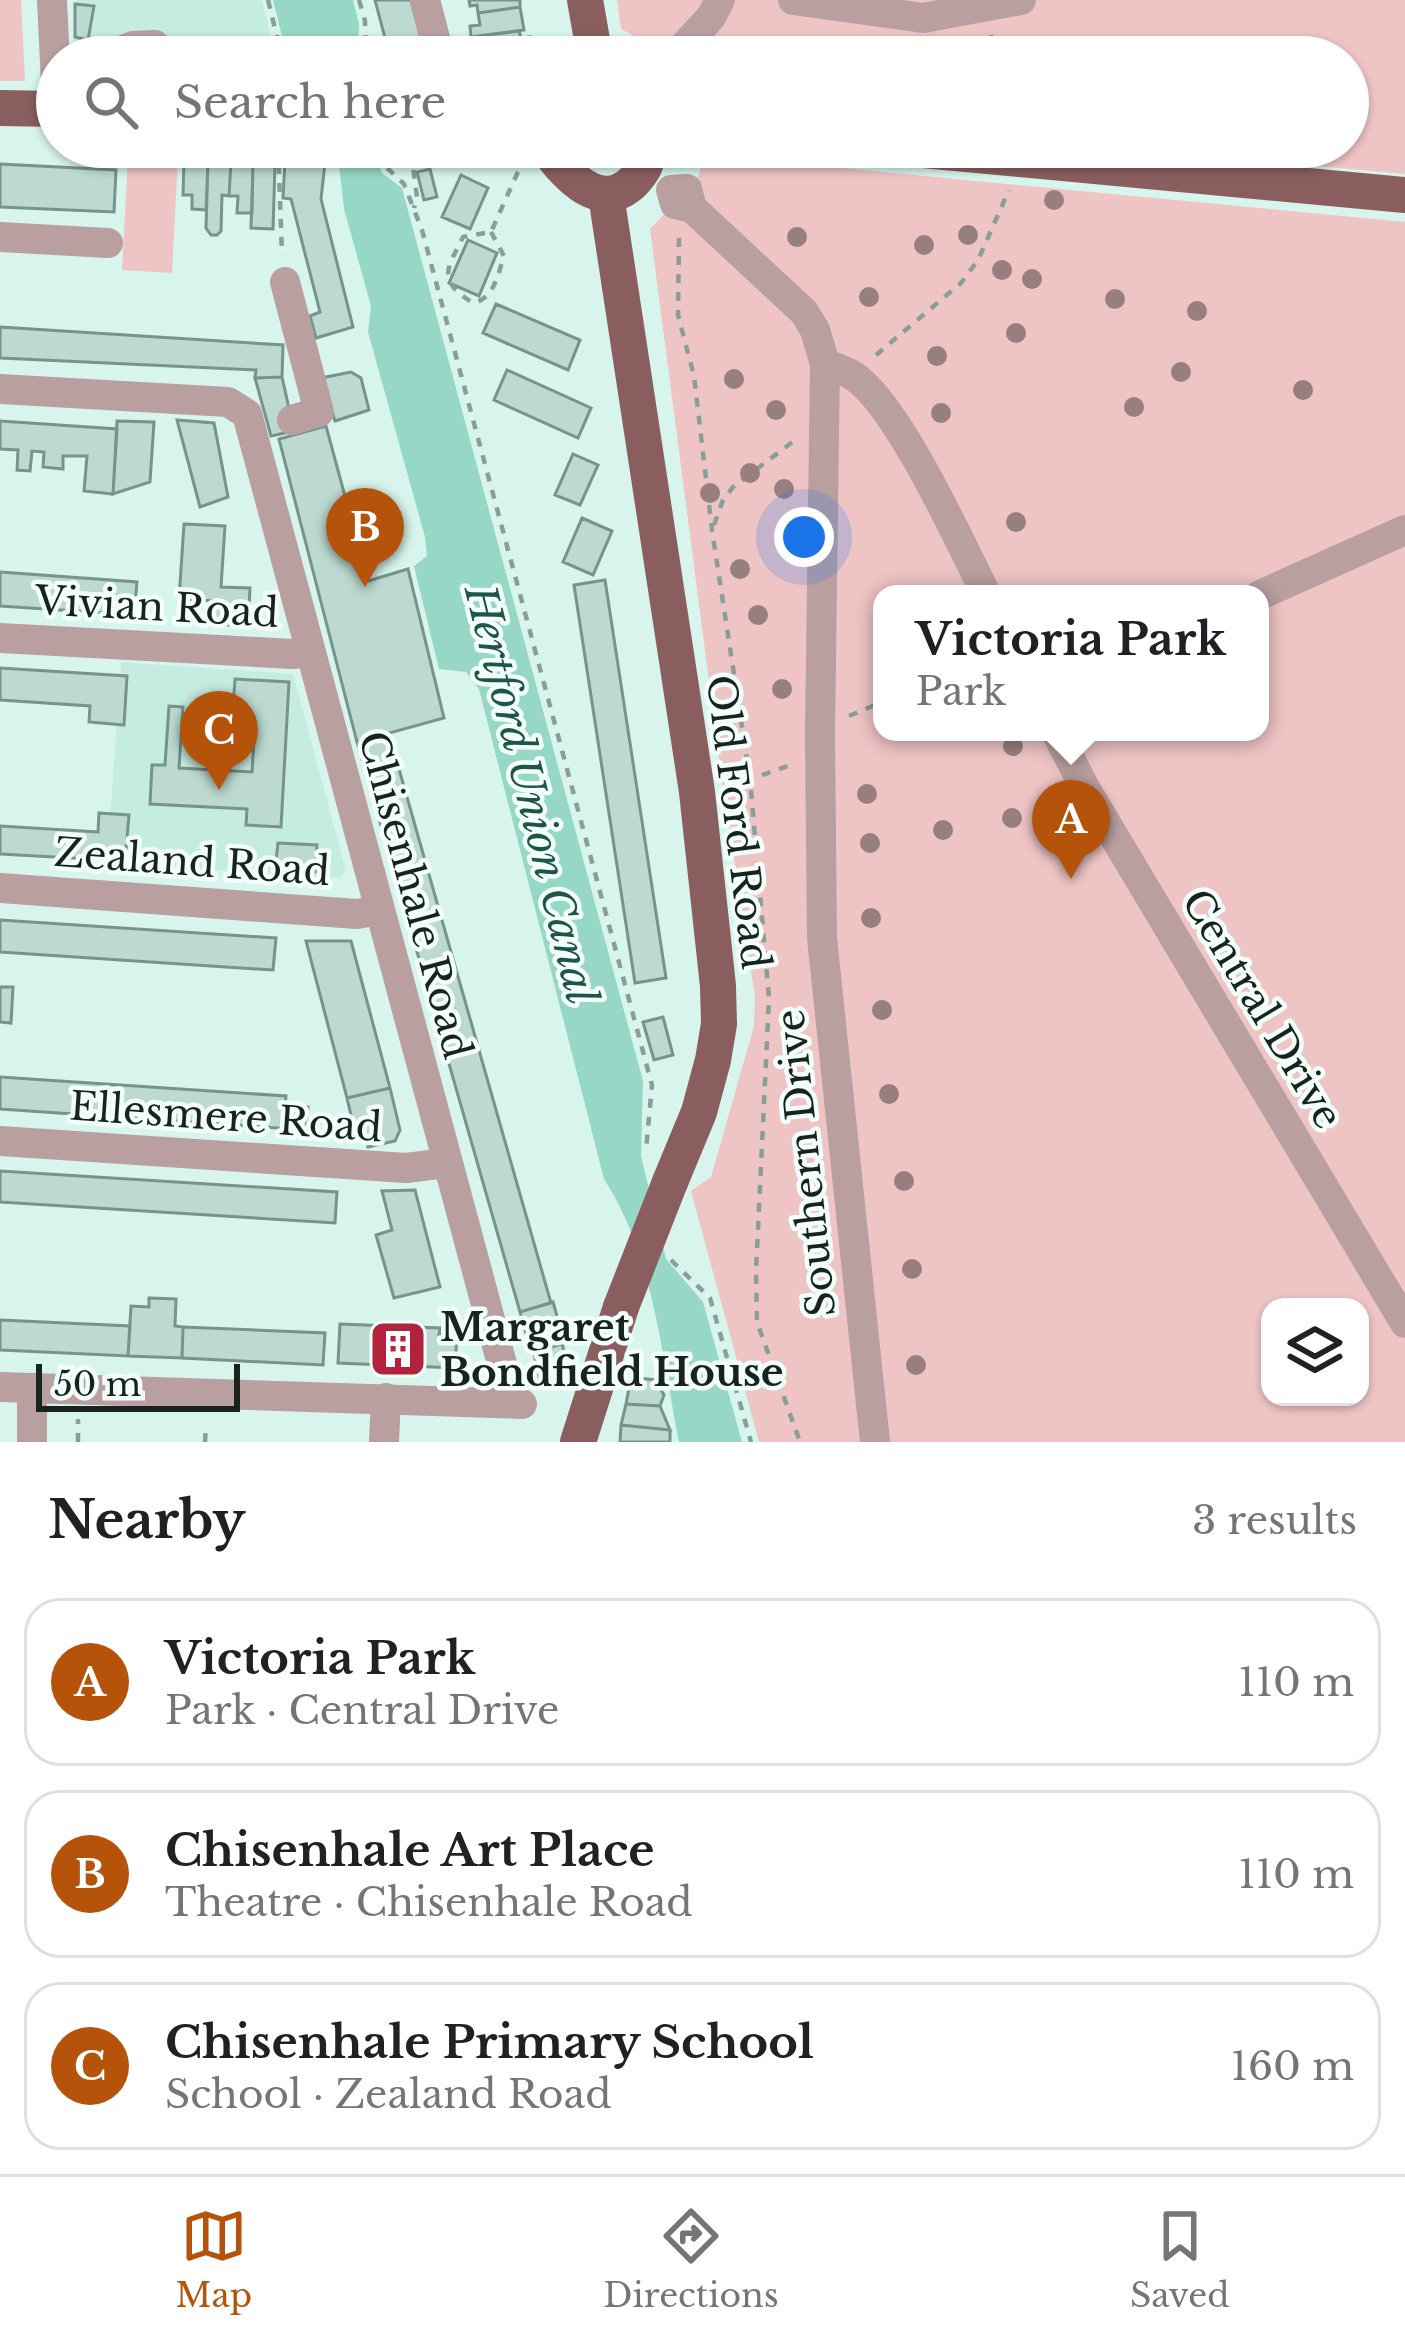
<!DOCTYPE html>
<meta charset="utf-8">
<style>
body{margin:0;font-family:"Libre Baskerville",serif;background:#f6f6f6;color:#202124}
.controls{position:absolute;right:36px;bottom:36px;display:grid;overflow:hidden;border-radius:24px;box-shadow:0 3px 9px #0004}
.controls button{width:108px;height:108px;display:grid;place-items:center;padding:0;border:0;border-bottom:3px solid #e0e0e0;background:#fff;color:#202124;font:60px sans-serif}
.scale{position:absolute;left:36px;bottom:30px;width:204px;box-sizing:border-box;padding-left:12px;border:6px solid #182320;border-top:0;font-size:33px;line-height:42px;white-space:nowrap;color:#182320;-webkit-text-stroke:9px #f2fefa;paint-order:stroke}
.you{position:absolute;left:804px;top:537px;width:42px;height:42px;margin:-30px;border:9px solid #fff;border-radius:50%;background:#1a73e8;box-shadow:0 0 0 18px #1a73e833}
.badge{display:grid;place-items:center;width:78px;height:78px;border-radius:50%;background:#b45309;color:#fff;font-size:39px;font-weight:700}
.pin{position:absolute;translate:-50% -99px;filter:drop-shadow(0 3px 6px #0008)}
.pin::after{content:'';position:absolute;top:63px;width:42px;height:36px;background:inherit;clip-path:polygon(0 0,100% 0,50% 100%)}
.popup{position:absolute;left:873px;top:585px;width:396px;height:156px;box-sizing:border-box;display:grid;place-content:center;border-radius:24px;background:#fff;filter:drop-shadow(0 3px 9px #0005);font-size:39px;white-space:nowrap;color:#757577}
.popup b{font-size:45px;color:#202124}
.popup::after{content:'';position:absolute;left:50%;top:100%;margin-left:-24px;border:24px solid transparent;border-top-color:#fff}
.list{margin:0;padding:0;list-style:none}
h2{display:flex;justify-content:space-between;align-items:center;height:156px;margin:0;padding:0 48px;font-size:51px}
h2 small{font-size:39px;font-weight:400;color:#757577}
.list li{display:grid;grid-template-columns:78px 1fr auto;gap:36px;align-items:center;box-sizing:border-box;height:168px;margin:0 24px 24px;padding:0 24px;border:3px solid #e0e0e0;border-radius:36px}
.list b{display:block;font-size:45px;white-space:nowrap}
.list p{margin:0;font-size:39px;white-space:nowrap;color:#757577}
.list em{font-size:39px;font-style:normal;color:#757577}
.icon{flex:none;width:66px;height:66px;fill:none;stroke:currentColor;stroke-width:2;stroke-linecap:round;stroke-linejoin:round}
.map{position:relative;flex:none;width:1405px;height:1442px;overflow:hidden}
.search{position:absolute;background:#fff;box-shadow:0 3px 9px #0004;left:36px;right:36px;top:36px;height:132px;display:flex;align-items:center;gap:30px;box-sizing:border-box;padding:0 42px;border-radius:66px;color:#757577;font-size:45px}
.sheet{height:732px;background:#fff}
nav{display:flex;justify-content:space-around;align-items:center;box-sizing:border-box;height:168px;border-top:3px solid #e0e0e0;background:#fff;font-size:33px;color:#757577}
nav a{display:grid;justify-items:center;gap:6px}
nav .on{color:#b45309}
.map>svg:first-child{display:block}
.built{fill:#c4ece1}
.green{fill:#eec4c5;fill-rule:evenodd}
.water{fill:#97d7c6}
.building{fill:#bcdad1;stroke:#77938b;stroke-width:3}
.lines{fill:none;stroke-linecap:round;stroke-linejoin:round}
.path{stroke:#889e97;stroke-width:4.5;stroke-dasharray:9 9;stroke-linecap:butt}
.minor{stroke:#b99f9f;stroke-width:30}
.major{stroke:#8a5e5f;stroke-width:36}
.major-bridge{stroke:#8a5e5f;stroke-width:36}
.tree{fill:#977f7f}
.labels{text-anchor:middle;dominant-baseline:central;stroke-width:9;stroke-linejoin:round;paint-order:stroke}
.street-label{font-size:39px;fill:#182320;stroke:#f2fefa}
.poi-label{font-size:39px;font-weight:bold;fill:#182320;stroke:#f2fefa;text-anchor:start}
.water-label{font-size:42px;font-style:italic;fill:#1f5448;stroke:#f2fefa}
</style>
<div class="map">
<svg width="1405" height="1442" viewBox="0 0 1405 1442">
<rect width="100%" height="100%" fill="#d7f5ec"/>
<!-- built -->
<path class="built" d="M76,0H262L276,57H75Z
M121,662L293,674L346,870L340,878L107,863Z"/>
<!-- green -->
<path class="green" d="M0,0H21L25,81H0Z
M617,0H1405V174L1115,147H1348V57H664L656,47L621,29Z
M128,155L178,157L172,273L122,270Z
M706,155L1405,222V1442H759L691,1191L711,1177L754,1026L755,996L723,788L650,229L696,181ZM882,594H1260V732H882ZM1270,1307H1360V1397H1270Z"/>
<!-- water -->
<path class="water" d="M273,0H353L359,24L358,57H287Z
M337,147H373L382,173L402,188L643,1081L641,1156L666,1259L703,1302L742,1442H679C662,1356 653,1254 604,1179L479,689L466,672L439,669L414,566L427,556L425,537L368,332L371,306L344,209Z"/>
<!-- building -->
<path class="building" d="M375,0H411L426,57H390Z
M469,0H520V7L478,13L477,5L470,6Z
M75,4L94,6L88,40L75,37Z
M520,7L524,30L471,37L470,26L480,25L478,13Z
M519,31L521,38L530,37L532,52L523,53L524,57H475L471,37Z
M184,160L208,161L206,210L192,209V195H183Z
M285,160L325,163L321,199L353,327L316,338L310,316L320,312L291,199L283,198Z
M208,161L231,162L229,196L222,195L221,231L217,235H211L206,228Z
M231,162L253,163L252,213H237L238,196H229Z
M253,163L275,164L273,229L251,228Z
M0,164L116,170L114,212L0,207Z
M430,169L437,197L424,200L417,172Z
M461,175L488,188L470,229L442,217Z
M468,240L497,253L479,296L449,283Z
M496,304L580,340L568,370L483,333Z
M0,327L283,345L282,377L255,378L256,370L0,358Z
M507,370L591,408L578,438L494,400Z
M351,372L361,378L369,410L335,421L321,378Z
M282,377L294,431L271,436L255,378Z
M177,420L214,423L228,497L200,507Z
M0,421L117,429L113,494L84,491L87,456H63V469L43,467L44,452L32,451L30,471L17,470L18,450L0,449Z
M117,421L154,422L150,482L113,494Z
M326,426L368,581L408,569L444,718L357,742L279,439Z
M573,454L598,465L580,505L555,495Z
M582,518L612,531L593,575L563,562Z
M184,524L225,526L221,587L250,588L248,626L213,624L215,601L179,599Z
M0,572L137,582L134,615L0,606Z
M605,580L666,978L635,983L574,585Z
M0,668L127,676L124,725L89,722L90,706L0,700Z
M235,679L289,682L281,827L246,825L247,809L150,804L152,765H165L169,706L183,707L179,768L252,772L255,723L232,722Z
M389,734L551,1303L520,1312L357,742Z
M99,813L129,815L125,861L0,854V826L98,832Z
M278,843L317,845L315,872L275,869Z
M0,920L276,938L273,970L0,952Z
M306,941H351L390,1088L347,1098Z
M0,987H13L11,1023L0,1022Z
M663,1017L673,1055L654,1060L643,1022Z
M0,1077L286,1096L285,1105L308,1107L306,1130L0,1109Z
M390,1088L400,1130L395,1141L368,1147L362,1126L354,1128L347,1098Z
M0,1171L337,1192L335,1223L0,1202Z
M415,1190L440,1287L394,1298L376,1235L392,1230L382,1191Z
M149,1298L176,1299L175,1326L183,1327L182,1358L128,1356L131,1306L149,1307Z
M553,1302L559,1323L526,1333L520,1312Z
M0,1320L130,1326L128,1356L0,1350Z
M559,1323L564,1343L534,1352L526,1333Z
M340,1324L440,1328L439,1335H457L455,1368L338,1363Z
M183,1327L325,1333L323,1365L182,1358Z
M562,1344L569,1367L563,1369L568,1384L539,1383L534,1352Z
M631,1377L655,1380L664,1395L660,1406L626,1404Z
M626,1404L660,1406L670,1430L621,1425Z
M621,1425L670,1430V1442H620Z"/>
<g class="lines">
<!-- path -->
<path class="path" d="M268,0L282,57
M359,0L365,21L366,57
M991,35L996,57
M226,37L230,57
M278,147L282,255
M380,152L383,164L404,184L422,230L652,1085L646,1150
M411,152L417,197L414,208
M424,152V148
M491,232L504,256C498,274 494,299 473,303C437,280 446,271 463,237L491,232L521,165
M679,238L678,315L694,376L712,530L750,779L769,998L756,1272L757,1322L800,1442
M876,355L961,283L978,260L1009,190
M714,525L723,500L733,487L795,440
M849,716L882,702
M728,787L791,765
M671,1260L710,1298L751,1442
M78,1442V1419
M205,1442L206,1424"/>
<!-- minor -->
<path class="minor" d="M52,0L57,105
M425,0L440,57
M793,0L923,18L1021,0
M678,53L711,17L720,0
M104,57L133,46L155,45
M692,208L687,189L671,190L675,204L692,208L804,312L815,330L825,364L820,735L822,938L875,1442
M0,237L108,243
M285,282L319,412L292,420
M825,364C834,367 844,370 852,375C896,401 961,544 986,594
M0,389L228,402L247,414L502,1364L507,1403
M1260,595L1405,530
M0,638L293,654L310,652
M1056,732L1085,788L1405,1323
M0,888L357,914L379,910
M0,1141L406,1168L446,1163
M0,1387L522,1404
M32,1388V1442
M384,1442L386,1398"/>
<!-- major -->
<path class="major" d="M585,0L595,57
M0,108L57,109
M546,147C565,174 600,214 633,182C644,170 648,163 648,147
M891,147L1405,195
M606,195L697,792L718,986L719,1024L713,1060L699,1112L670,1182
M578,1442L621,1307"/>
<!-- major-bridge -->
<path class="major-bridge" d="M621,1307L670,1182"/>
</g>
<!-- trees -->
<g class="tree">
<circle cx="1054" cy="200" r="10"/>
<circle cx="968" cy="235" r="10"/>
<circle cx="797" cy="237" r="10"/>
<circle cx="924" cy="245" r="10"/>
<circle cx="1002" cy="270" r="10"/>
<circle cx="1032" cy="279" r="10"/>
<circle cx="869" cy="297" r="10"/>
<circle cx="1115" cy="299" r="10"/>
<circle cx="1197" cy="311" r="10"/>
<circle cx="1016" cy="333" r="10"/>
<circle cx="937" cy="356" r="10"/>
<circle cx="1181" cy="372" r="10"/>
<circle cx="734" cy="379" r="10"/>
<circle cx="1303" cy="390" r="10"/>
<circle cx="1134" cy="407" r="10"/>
<circle cx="776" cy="410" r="10"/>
<circle cx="941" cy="413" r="10"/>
<circle cx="750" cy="473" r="10"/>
<circle cx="784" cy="489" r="10"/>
<circle cx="710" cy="493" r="10"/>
<circle cx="1016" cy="522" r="10"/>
<circle cx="740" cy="569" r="10"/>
<circle cx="758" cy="615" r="10"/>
<circle cx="782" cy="689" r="10"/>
<circle cx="1013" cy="746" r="10"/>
<circle cx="867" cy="794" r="10"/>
<circle cx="1012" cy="818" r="10"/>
<circle cx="943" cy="830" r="10"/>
<circle cx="870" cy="843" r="10"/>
<circle cx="871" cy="918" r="10"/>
<circle cx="882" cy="1010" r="10"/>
<circle cx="889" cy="1094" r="10"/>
<circle cx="904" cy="1181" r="10"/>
<circle cx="912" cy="1269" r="10"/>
<circle cx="916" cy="1365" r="10"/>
</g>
<!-- icons -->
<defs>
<g id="building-square" transform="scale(3)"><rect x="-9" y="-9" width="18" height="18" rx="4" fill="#b3213d" stroke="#f2fefa"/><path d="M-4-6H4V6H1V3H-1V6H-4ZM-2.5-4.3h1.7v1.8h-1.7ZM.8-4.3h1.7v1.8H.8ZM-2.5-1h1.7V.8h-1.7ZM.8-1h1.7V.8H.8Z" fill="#fff"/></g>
</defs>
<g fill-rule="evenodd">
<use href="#building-square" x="398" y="1349"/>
</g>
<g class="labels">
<!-- street labels -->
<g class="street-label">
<text transform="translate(157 607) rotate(3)">Vivian Road</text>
<text transform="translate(738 822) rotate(83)">Old Ford Road</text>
<text transform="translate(192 862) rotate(4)">Zealand Road</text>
<text transform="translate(415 895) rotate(75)">Chisenhale Road</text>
<text transform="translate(1262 1009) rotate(59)">Central Drive</text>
<text transform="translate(226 1117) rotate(4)">Ellesmere Road</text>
<text transform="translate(806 1163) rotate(-96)">Southern Drive</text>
</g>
<!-- poi labels -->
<g class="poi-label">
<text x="440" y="1327">Margaret<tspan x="440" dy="45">Bondfield House</tspan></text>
</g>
<!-- water labels -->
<g class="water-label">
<text transform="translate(531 794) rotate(76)">Hertford Union Canal</text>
</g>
</g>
</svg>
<div class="controls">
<button><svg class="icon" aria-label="layers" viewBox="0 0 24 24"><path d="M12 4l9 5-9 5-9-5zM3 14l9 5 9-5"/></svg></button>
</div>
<div class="scale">50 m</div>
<div class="you"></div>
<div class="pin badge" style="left:1071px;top:879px">A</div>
<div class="popup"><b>Victoria Park</b>Park</div>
<div class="pin badge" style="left:365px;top:587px">B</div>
<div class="pin badge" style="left:219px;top:790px">C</div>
<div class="search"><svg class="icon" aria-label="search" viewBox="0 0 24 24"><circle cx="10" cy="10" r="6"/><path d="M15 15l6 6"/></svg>Search here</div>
</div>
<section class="sheet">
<h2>Nearby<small>3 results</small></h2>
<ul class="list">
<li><span class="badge">A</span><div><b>Victoria Park</b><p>Park · Central Drive</p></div><em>110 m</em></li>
<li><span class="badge">B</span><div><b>Chisenhale Art Place</b><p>Theatre · Chisenhale Road</p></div><em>110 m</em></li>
<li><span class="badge">C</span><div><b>Chisenhale Primary School</b><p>School · Zealand Road</p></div><em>160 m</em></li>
</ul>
</section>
<nav>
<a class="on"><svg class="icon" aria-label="map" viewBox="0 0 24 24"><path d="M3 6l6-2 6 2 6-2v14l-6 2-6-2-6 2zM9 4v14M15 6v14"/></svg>Map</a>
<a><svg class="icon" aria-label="directions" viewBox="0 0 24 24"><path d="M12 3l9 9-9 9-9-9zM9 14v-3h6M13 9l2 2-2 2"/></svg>Directions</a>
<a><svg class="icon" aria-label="saved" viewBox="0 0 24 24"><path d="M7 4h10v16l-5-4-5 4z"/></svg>Saved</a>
</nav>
